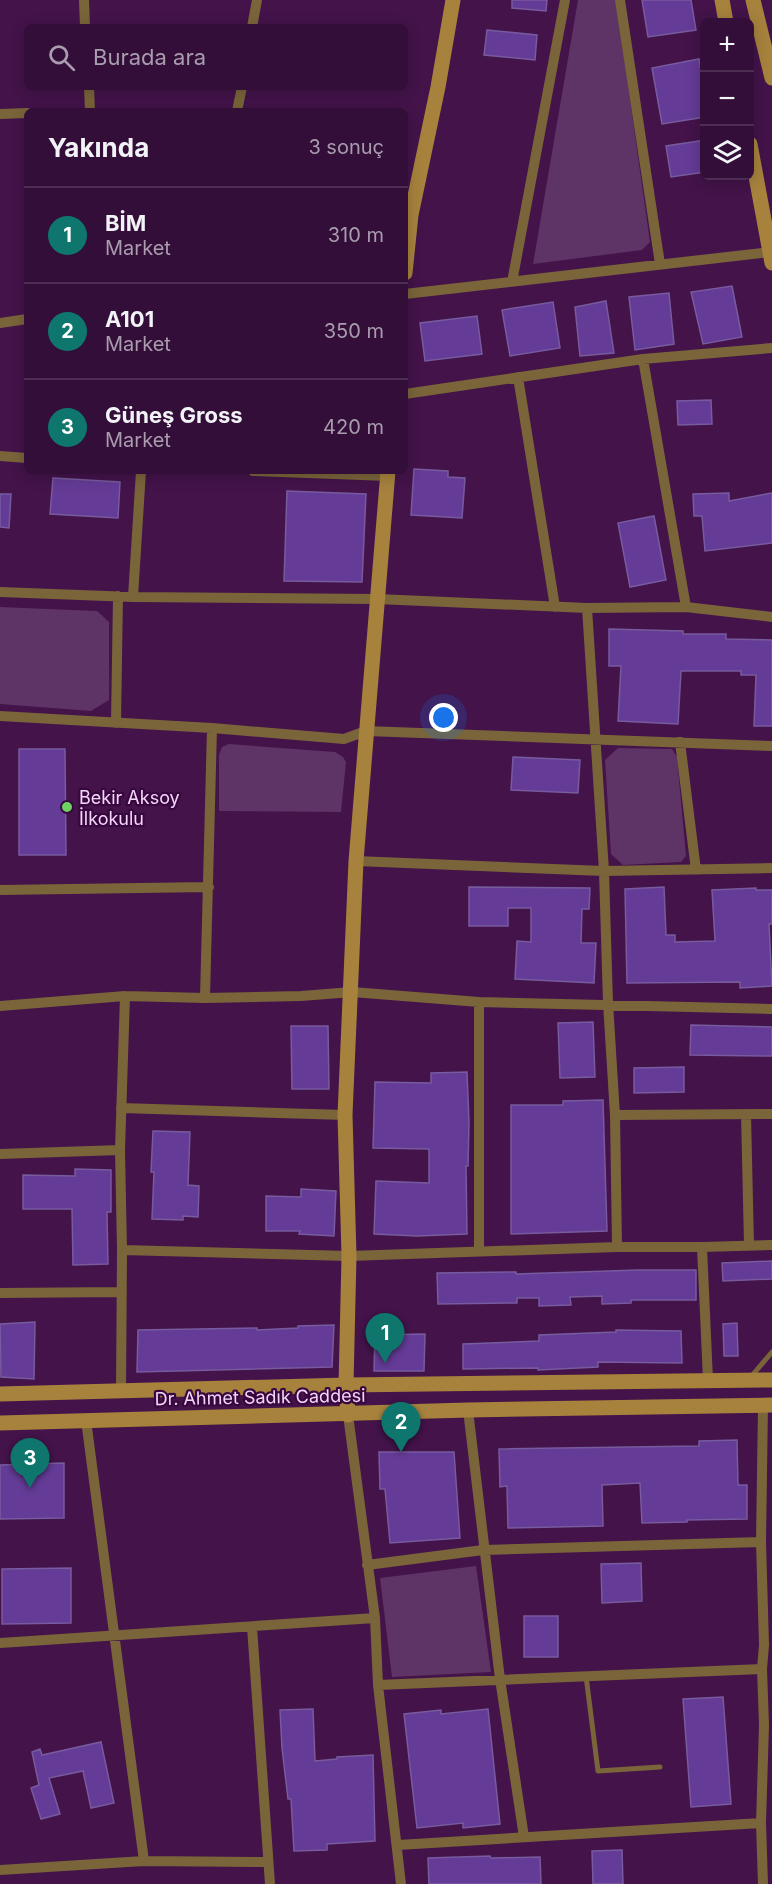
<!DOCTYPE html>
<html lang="tr">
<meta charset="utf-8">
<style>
body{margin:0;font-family:Inter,sans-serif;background:#3a1740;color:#f1f3f6}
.controls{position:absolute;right:18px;top:18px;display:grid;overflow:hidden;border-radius:9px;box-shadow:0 3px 15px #0003}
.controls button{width:54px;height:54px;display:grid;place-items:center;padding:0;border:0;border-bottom:2px solid #4d2e53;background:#320e38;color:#f1f3f6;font:30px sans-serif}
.you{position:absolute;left:444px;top:718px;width:21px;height:21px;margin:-15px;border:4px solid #fff;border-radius:50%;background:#1a73e8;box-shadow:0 0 0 9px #1a73e833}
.badge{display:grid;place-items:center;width:39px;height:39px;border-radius:50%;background:#0f766e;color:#fff;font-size:20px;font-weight:700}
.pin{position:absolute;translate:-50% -50px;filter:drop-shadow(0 2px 3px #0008)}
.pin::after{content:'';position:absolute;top:32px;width:21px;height:18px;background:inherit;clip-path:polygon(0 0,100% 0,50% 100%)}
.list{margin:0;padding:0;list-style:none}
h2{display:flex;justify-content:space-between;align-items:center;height:78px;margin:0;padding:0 24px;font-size:26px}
h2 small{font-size:20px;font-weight:400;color:#a89cae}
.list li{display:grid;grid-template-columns:39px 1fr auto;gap:18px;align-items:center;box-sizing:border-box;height:96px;padding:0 24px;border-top:2px solid #4d2e53}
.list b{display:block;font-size:22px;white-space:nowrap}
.list p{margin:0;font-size:20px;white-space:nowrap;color:#a89cae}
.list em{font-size:20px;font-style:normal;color:#a89cae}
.icon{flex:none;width:33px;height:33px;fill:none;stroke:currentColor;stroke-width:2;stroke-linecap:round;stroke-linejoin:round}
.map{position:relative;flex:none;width:772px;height:1884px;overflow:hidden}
.search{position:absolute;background:#320e38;box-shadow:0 3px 15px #0003;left:24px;top:24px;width:384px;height:66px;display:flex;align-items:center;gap:15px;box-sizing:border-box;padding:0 21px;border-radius:9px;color:#a89cae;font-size:22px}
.panel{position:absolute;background:#320e38;box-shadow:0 3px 15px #0003;left:24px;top:108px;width:384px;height:366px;border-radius:9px}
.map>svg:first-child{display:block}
.green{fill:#5e3365}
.building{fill:#643b96;stroke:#775b9e;stroke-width:1.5}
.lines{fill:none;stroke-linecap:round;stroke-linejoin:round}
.lane{stroke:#7a643a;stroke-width:5}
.street{stroke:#7a643a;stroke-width:10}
.secondary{stroke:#a6823d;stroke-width:15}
.poi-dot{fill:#6cd362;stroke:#38073f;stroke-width:2}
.labels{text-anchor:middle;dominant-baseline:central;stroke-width:4.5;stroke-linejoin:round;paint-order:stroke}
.poi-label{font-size:18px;fill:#f3d7f7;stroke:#38073f;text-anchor:start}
.street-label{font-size:18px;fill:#f3d7f7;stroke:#38073f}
</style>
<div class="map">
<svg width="772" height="1884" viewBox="0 0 772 1884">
<rect width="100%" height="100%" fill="#43134a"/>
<!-- green -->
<path class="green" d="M578,0H616L650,242L642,250L533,264Z
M0,607L97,611L109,622V700L91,711L0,704Z
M229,744L335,752L343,757L346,762L341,812L219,811V755L222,747Z
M618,748L672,749L677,757L686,856L681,862L623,865L611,854L605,760Z
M476,1566L491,1672L392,1677L380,1578Z"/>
<!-- building -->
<path class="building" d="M512,0H547L546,11L512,8Z
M642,0H691L696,30L648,37Z
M487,30L537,35L535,60L484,55Z
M699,59L705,91V117L662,124L652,68Z
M705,140V172L671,177L666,146Z
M732,286L742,337L703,344L691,292Z
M669,293L674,344L635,350L629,297Z
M606,301L614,353L580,356L575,307Z
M553,302L560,348L510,356L502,310Z
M477,316L482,354L425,361L420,323Z
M711,400L712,424L678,425L677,401Z
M414,469L448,471V477L465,478L462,518L411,515Z
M53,478L120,482L118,518L50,514Z
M287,491L366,494L362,582L284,581Z
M729,493V501L772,493V543L705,551L702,516H694L693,494Z
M0,494H11L9,528L0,527Z
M654,516L666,580L630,587L618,523Z
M609,629L683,631V634H726V639L772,640V726H754L756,675H741V671H681L678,724L618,721L621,666H609Z
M19,749H65L66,855H19Z
M513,757L580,760L578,793L511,790Z
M469,887L590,888L589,909H582L581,943H596L594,983L515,979L517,941L531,942V908H508V926H469Z
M664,887L666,935H675V942L715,941L712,890L756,888V890H772V924H769L772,986L740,988V982L627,983L625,889Z
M593,1022L595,1077L560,1078L558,1023Z
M691,1025L772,1027V1056L690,1055Z
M291,1026H328L329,1089H292Z
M684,1067V1092L634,1093V1068Z
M467,1072L469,1122L468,1166H466L467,1234L417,1236L374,1234L376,1181L429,1183V1149L373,1148L375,1082L431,1083V1073Z
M603,1100L607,1231L511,1234V1105H563V1101Z
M153,1131L190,1132L188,1185L199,1186L198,1217L183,1216V1220L152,1219L154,1172H151Z
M75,1169L111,1170V1212H107L108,1264L73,1265L72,1209H23V1175L75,1176Z
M301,1189L336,1191L334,1236L299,1234L300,1231H266V1196L301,1197Z
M772,1261V1279L723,1281L722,1263Z
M639,1270H696V1300H631V1303L602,1304V1296L570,1297L571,1305L539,1306V1298H517V1303L438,1304L437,1273L516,1272V1274Z
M35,1322L34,1379L1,1377L0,1324Z
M737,1323L738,1356H724L723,1324Z
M334,1325L332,1367L137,1372L138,1330L257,1328V1330L298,1328V1326Z
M616,1330L681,1331L682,1363L598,1362V1367L538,1370V1368L463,1369V1344L539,1341V1335L616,1332Z
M425,1334L424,1371H374L375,1335Z
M737,1440L738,1485H747V1519L687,1520V1522L642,1523L640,1483L602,1485L603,1526L508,1528L507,1486L500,1487L499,1449L699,1446V1441Z
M379,1452H454L460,1538L390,1543L385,1489H380Z
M64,1463V1518L0,1519V1465Z
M641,1563L642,1601L602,1603L601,1564Z
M71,1568V1623L2,1624V1569Z
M524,1616H558V1657H524Z
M723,1697L731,1804L691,1807L683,1699Z
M313,1709L315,1761L337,1759V1757L373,1755L375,1841L327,1844V1850L294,1851L291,1799H288L282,1748L280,1710Z
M488,1709L500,1824L463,1828V1823L417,1828L404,1714L441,1710V1714Z
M101,1742L114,1803L91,1808L83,1771L49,1778L60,1814L41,1819L31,1788L39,1785L32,1752L40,1749L42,1755Z
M622,1850L623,1884H593L592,1851Z
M490,1856L491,1858L540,1857L541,1884H429L428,1858Z"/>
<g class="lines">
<!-- lane -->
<path class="lane" d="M750,1378L772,1352
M586,1676L598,1771L660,1767"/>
<!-- street -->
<path class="street" d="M84,0L85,27
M620,0L660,264
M252,27L257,0
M89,87L90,111
M237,111L242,87
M0,114L27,113
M512,282L565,0
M405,294L770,252
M0,323L27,319
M643,359L686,607
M518,377L555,607
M405,394L643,359L772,348
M0,456L27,458
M253,471L388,476
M0,592L133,597L377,599L587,608L686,607L772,617
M133,597L141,471
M587,608L604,871L608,1003L615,1115L617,1247
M0,716L212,728L344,739L366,731L772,746
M116,723L118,596
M680,742L696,870
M356,861L604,871L772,868
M0,890L209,887
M205,998L212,728
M479,1002V1250
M0,1006L125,996L205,998L301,996L352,992L479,1002L772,1009
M121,1108L345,1115
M746,1114L749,1245
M615,1115L772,1114
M0,1154L120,1150
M702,1247L708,1380
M122,1250L349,1256L617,1247H702L772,1245
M0,1293L121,1292
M121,1391L122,1250L120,1150L125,996
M763,1405L761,1542L764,1645L762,1669L764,1725L761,1823L763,1884
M468,1410L500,1679L524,1837
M348,1415L375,1618L378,1685L401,1884
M86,1420L144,1861
M367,1565L483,1550L761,1542
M252,1627L270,1884
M0,1643L375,1618
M378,1685L762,1669
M398,1845L761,1823
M0,1870L144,1861L268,1862"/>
<!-- secondary -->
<path class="secondary" d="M722,0L726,22
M753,0L772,78
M750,144L772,263
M405,273L411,215L438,87L453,0
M0,1394L346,1385L772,1380
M348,1415L346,1385L349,1256L345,1115L356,861L388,471
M0,1423L468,1410L772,1405"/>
</g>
<!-- markers -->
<circle class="poi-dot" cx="67" cy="807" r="6"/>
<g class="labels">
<!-- poi labels -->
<g class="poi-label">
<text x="79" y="797">Bekir Aksoy<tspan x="79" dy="21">İlkokulu</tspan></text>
</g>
<!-- street labels -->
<g class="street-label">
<text transform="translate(260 1397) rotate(-1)">Dr. Ahmet Sadık Caddesi</text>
</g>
</g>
</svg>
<div class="controls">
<button>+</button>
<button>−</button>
<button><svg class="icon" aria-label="layers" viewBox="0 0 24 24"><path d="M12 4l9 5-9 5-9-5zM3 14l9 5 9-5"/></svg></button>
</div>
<div class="you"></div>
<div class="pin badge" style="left:385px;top:1363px">1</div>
<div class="pin badge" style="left:401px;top:1452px">2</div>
<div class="pin badge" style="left:30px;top:1488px">3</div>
<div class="search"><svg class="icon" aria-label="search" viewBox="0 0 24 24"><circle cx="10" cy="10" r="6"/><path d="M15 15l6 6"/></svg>Burada ara</div>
<section class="panel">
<h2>Yakında<small>3 sonuç</small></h2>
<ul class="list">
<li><span class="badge">1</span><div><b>BİM</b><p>Market</p></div><em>310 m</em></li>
<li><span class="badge">2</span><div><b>A101</b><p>Market</p></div><em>350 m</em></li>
<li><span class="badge">3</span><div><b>Güneş Gross</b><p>Market</p></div><em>420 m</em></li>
</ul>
</section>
</div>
